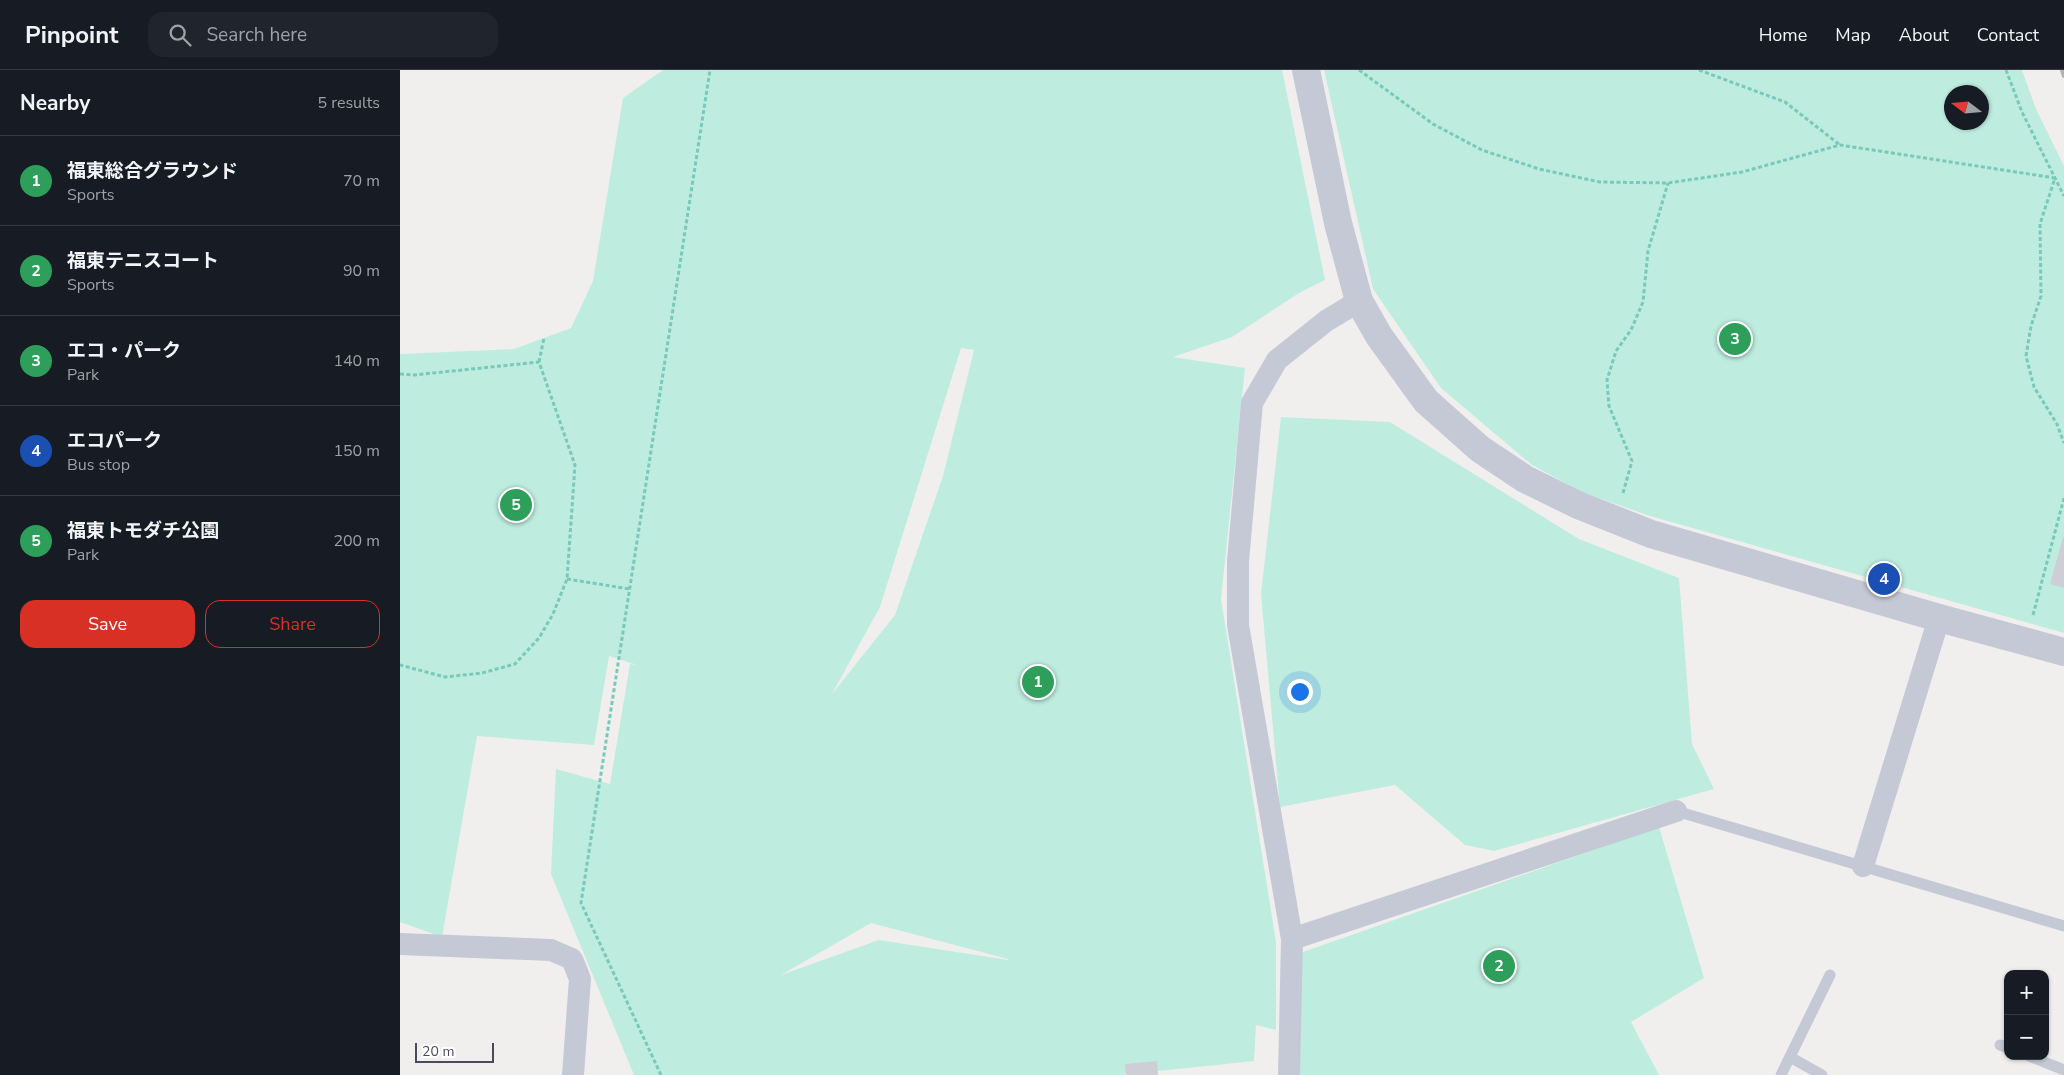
<!DOCTYPE html>
<meta charset="utf-8">
<style>
body{margin:0;font-family:"Nunito Sans","Noto Sans JP",sans-serif;background:#20242c;color:#f1f3f6}
.controls{position:absolute;right:15px;bottom:15px;display:grid;overflow:hidden;border-radius:10px;box-shadow:0 1px 4px #0004}
.controls button{width:45px;height:45px;display:grid;place-items:center;padding:0;border:0;border-bottom:1px solid #363941;background:#171b24;color:#f1f3f6;font:25px sans-serif}
.compass{position:absolute;left:1544px;top:15px;width:45px;height:45px;border-radius:50%;background:#171b24;box-shadow:0 1px 4px #0004;rotate:286deg}
.scale{position:absolute;left:15px;bottom:12px;width:79px;box-sizing:border-box;padding-left:5px;border:2px solid #474b5b;border-top:0;font-size:14px;line-height:18px;white-space:nowrap;color:#474b5b;-webkit-text-stroke:4px #fff;paint-order:stroke}
.you{position:absolute;left:899px;top:621px;width:18px;height:18px;margin:-12px;border:4px solid #fff;border-radius:50%;background:#1a73e8;box-shadow:0 0 0 8px #1a73e833}
.badge{display:grid;place-items:center;width:32px;height:32px;border-radius:50%;background:#d93025;color:#fff;font-size:16px;font-weight:700}
.pin{position:absolute;translate:-50% -50%;border:2px solid #fff;box-shadow:0 1px 5px #0006}
.list{margin:0;padding:0;list-style:none}
h2{display:flex;justify-content:space-between;align-items:center;height:65px;margin:0;padding:0 20px;font-size:21px}
h2 small{font-size:16px;font-weight:400;color:#9ea1a6}
.list li{display:grid;grid-template-columns:32px 1fr auto;gap:15px;align-items:center;box-sizing:border-box;height:90px;padding:0 20px;border-top:1px solid #363941}
.list b{display:block;font-size:19px;white-space:nowrap}
.list p{margin:0;font-size:16px;white-space:nowrap;color:#9ea1a6}
.list em{font-size:16px;font-style:normal;color:#9ea1a6}
.actions{display:flex;gap:10px;padding:15px 20px}
.actions a{flex:1;padding:11px 0;border:1px solid #d93025;border-radius:15px;text-align:center;font-size:18px;color:#d93025}
.actions .main{background:#d93025;color:#fff}
.icon{flex:none;width:28px;height:28px;fill:none;stroke:currentColor;stroke-width:2;stroke-linecap:round;stroke-linejoin:round}
.map{position:relative;flex:none;width:1664px;height:1005px;overflow:hidden}
header{display:flex;align-items:center;gap:30px;box-sizing:border-box;height:70px;padding:0 25px;background:#171b24;border-bottom:1px solid #363941}
header strong{font-size:24px}
nav{display:flex;gap:28px;margin-inline-start:auto;font-size:18px}
.search{width:350px;height:45px;background:#20242c;display:flex;align-items:center;gap:12px;box-sizing:border-box;padding:0 18px;border-radius:15px;color:#9ea1a6;font-size:19px}
main{display:flex}
aside{flex:1;background:#171b24}
.map>svg:first-child{display:block}
.green{fill:#beeddf;fill-rule:evenodd}
.building{fill:#cecfd6}
.lines{fill:none;stroke-linecap:round;stroke-linejoin:round}
.path{stroke:#78c9bb;stroke-width:3;stroke-dasharray:4 2.5;stroke-linecap:butt}
.service{stroke:#c5c9d5;stroke-width:11}
.minor{stroke:#c5c9d5;stroke-width:22}
.tertiary{stroke:#c5c9d5;stroke-width:28}
.rail{stroke:#b1b1b8;stroke-width:4}
</style>
<header>
<strong>Pinpoint</strong>
<div class="search"><svg class="icon" aria-label="search" viewBox="0 0 24 24"><circle cx="10" cy="10" r="6"/><path d="M15 15l6 6"/></svg>Search here</div>
<nav><a>Home</a><a>Map</a><a>About</a><a>Contact</a></nav>
</header>
<main>
<aside>
<h2>Nearby<small>5 results</small></h2>
<ul class="list">
<li><span class="badge" style="background:#2e9e5b">1</span><div><b>福東総合グラウンド</b><p>Sports</p></div><em>70 m</em></li>
<li><span class="badge" style="background:#2e9e5b">2</span><div><b>福東テニスコート</b><p>Sports</p></div><em>90 m</em></li>
<li><span class="badge" style="background:#2e9e5b">3</span><div><b>エコ・パーク</b><p>Park</p></div><em>140 m</em></li>
<li><span class="badge" style="background:#1a4fb4">4</span><div><b>エコパーク</b><p>Bus stop</p></div><em>150 m</em></li>
<li><span class="badge" style="background:#2e9e5b">5</span><div><b>福東トモダチ公園</b><p>Park</p></div><em>200 m</em></li>
</ul>
<div class="actions"><a class="main">Save</a><a>Share</a></div>
</aside>
<div class="map">
<svg width="1664" height="1005" viewBox="0 0 1664 1005">
<rect width="100%" height="100%" fill="#f1efee"/>
<!-- green -->
<path class="green" d="M263,0H882L925,210L899,223L832,267L773,287L845,298L821,529L876,872V960L856,955L854,991L720,1005H234L151,804L156,699L210,714L230,594L237,595L209,586L194,675L77,666L42,867L0,852V284L114,279L171,258L193,211L223,28ZM561,278L574,280L543,406L495,545L432,624L480,537ZM471,853L608,889V890L479,870L381,905Z
M924,0H1622L1636,39L1664,96V563L1250,446L1182,422L1132,395L1041,318L973,219ZM1552,22H1582V52H1552Z
M881,347L990,352L1179,469L1279,508L1292,674L1314,719L1094,781L1065,775L995,715L880,737L861,524Z
M1259,757L1304,908L1231,952L1259,1005H900V883Z"/>
<!-- building -->
<path class="building" d="M1663,467H1664V518L1650,514Z
M757,991L758,1005H726L725,994Z"/>
<g class="lines">
<!-- path -->
<path class="path" d="M959,0L1033,54L1082,80L1139,99L1200,112L1268,113L1342,102L1440,75L1655,108L1640,154L1641,226L1631,256L1626,286L1634,317L1657,354L1664,373
M1299,0L1385,32L1440,75
M1606,0L1622,42L1664,126
M139,292L144,268
M0,304L14,305L139,292L175,395L167,509L153,544L139,568L115,594L82,603L45,607L0,595
M1223,423L1232,391L1209,336L1207,310L1216,281L1231,260L1243,232L1248,181L1268,113
M167,509L230,519
M1633,545L1664,428
M261,1005L181,833L310,0"/>
<!-- service -->
<path class="service" d="M1276,741L1664,856
M1600,975L1608,978
M1629,986L1664,1000
M1390,987L1422,1005
M1381,1005L1430,905"/>
<!-- minor -->
<path class="minor" d="M1463,796L1539,548
M892,869L1276,741
M0,874L151,880L172,889L180,909L173,1005
M889,1005L892,869L838,555V491L852,333L877,290L926,251L959,231"/>
<!-- tertiary -->
<path class="tertiary" d="M906,0L938,153L959,231L979,266L1026,331L1080,379L1125,409L1178,435L1251,464L1539,548L1664,582"/>
<!-- rail -->
<path class="rail" d="M1662,0L1664,6"/>
</g>
</svg>
<div class="controls">
<button>+</button>
<button>−</button>
</div>
<svg class="compass" viewBox="-18 -18 36 36"><path d="M0-13l5 13h-10z" fill="#e53935"/><path d="M0 13l5-13h-10z" fill="#9ea1a6"/></svg>
<div class="scale">20 m</div>
<div class="you"></div>
<div class="pin badge" style="left:638px;top:612px;background:#2e9e5b">1</div>
<div class="pin badge" style="left:1099px;top:896px;background:#2e9e5b">2</div>
<div class="pin badge" style="left:1335px;top:269px;background:#2e9e5b">3</div>
<div class="pin badge" style="left:1484px;top:509px;background:#1a4fb4">4</div>
<div class="pin badge" style="left:116px;top:435px;background:#2e9e5b">5</div>
</div>
</main>
